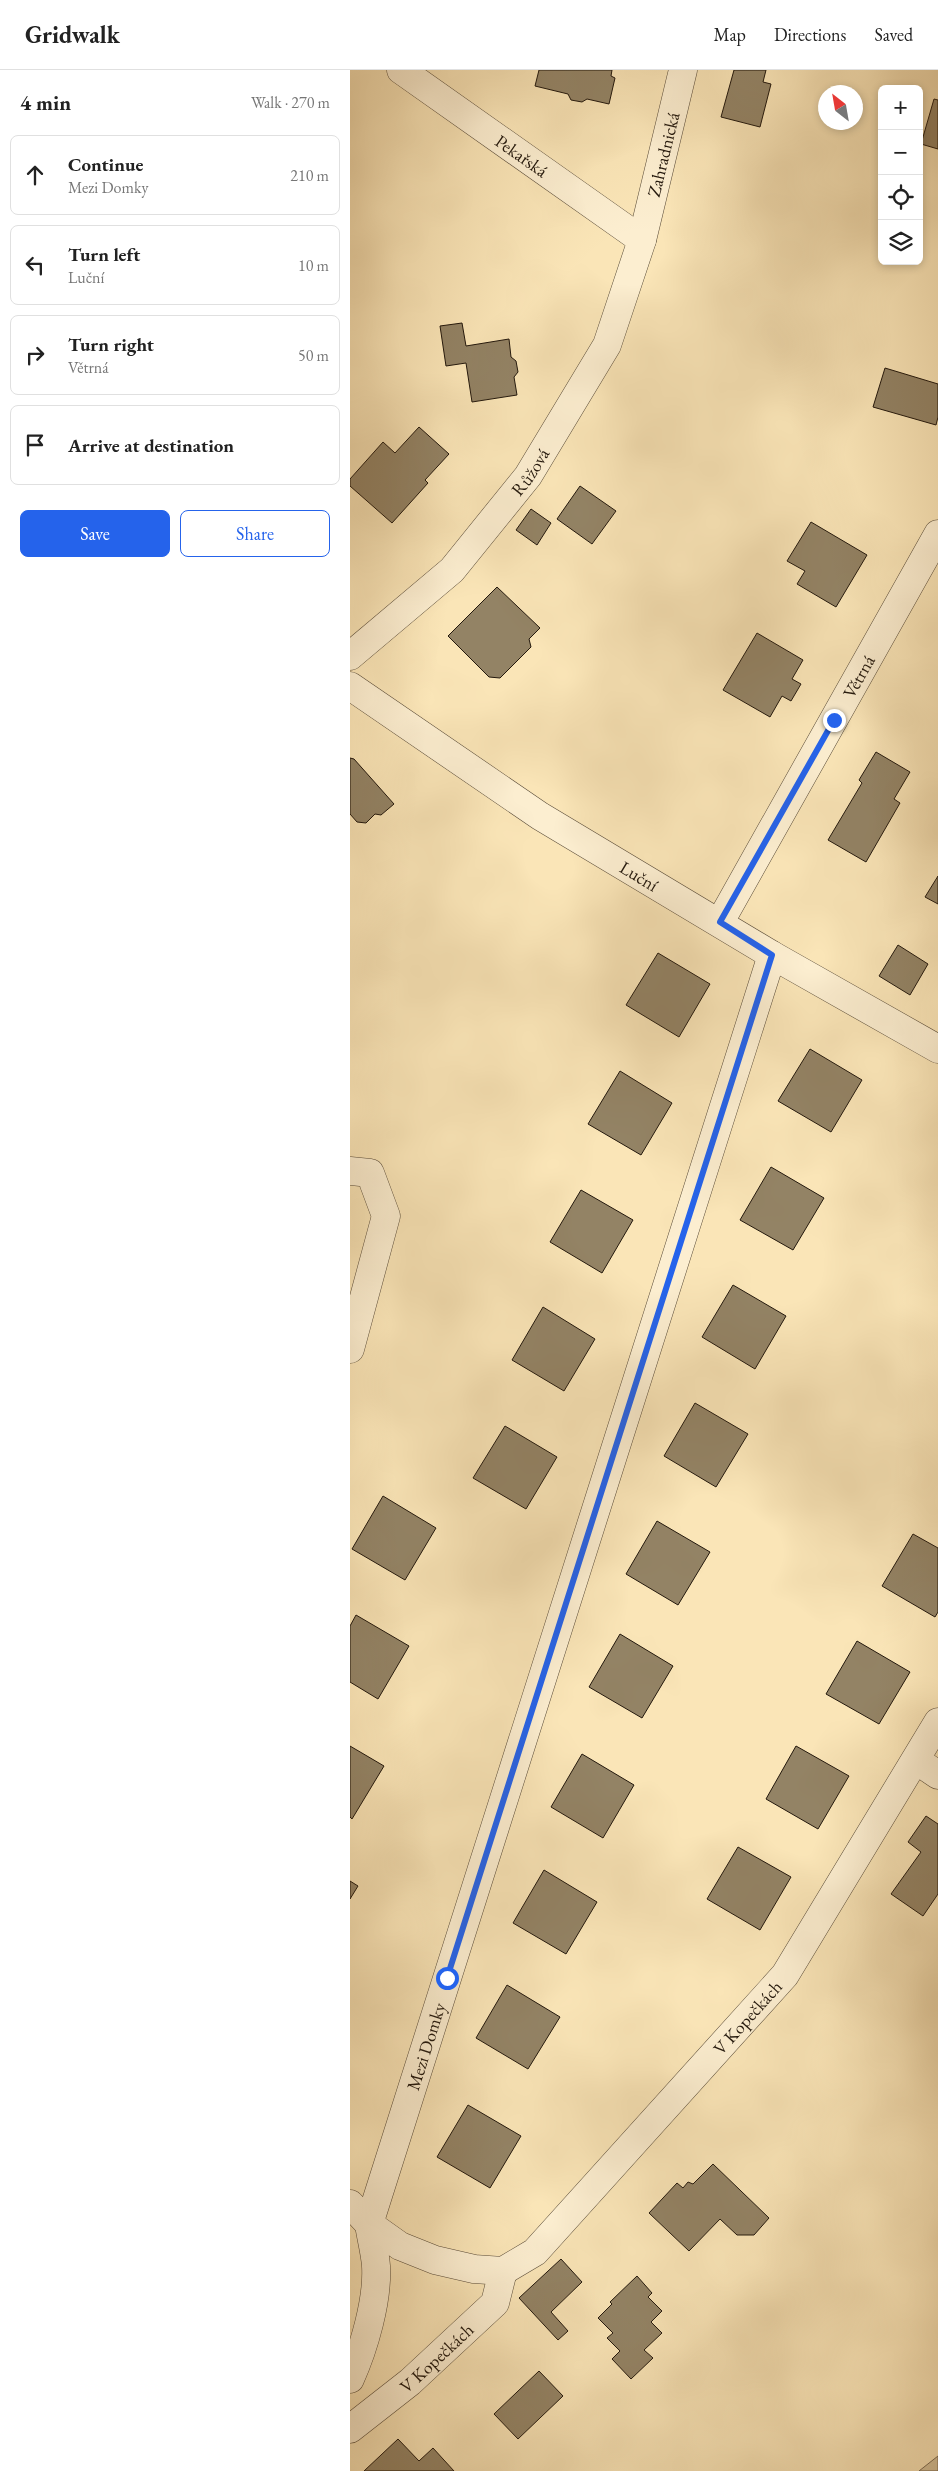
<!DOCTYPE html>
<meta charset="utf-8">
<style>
body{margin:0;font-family:"EB Garamond",serif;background:#f6f6f6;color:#222}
.controls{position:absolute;right:15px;top:15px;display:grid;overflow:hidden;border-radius:8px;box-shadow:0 2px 8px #0003}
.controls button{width:45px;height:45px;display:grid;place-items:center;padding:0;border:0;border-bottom:1px solid #e0e0e0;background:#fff;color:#222;font:25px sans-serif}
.compass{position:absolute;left:468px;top:15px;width:45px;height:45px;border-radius:50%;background:#fff;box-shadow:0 2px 8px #0003;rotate:329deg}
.stop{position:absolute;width:15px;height:15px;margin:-11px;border:4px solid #2563eb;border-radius:50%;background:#fff}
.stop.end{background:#2563eb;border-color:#fff;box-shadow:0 1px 5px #0008}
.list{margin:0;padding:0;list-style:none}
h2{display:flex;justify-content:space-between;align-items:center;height:65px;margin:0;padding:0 20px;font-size:21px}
h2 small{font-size:16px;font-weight:400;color:#767676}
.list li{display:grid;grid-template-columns:32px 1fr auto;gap:15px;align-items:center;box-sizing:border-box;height:80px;margin:0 10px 10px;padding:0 10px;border:1px solid #e0e0e0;border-radius:8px}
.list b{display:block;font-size:19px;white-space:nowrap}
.list p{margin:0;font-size:16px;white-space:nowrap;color:#767676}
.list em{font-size:16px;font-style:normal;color:#767676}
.actions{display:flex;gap:10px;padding:15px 20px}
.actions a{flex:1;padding:11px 0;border:1px solid #2563eb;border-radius:8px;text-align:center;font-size:18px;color:#2563eb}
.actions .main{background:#2563eb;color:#fff}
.icon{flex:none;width:28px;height:28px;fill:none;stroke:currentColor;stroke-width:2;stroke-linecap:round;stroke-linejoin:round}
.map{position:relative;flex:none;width:588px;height:2401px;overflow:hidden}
header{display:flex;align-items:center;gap:30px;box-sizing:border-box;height:70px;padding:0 25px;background:#fff;border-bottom:1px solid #e0e0e0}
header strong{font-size:24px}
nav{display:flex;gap:28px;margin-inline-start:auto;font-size:18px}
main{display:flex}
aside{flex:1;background:#fff}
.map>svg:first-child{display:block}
.green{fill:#d5c29a;stroke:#7c6d54}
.building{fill:#938365;stroke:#23180d}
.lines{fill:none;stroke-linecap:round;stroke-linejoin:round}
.minor-casing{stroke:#594b38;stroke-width:29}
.minor{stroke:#fceed0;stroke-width:28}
.route{stroke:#2563eb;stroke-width:6}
.labels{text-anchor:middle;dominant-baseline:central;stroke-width:5;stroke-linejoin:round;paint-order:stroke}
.street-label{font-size:18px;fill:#23180d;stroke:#fceed0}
</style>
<header>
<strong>Gridwalk</strong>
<nav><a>Map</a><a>Directions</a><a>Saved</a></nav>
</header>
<main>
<aside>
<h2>4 min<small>Walk · 270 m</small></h2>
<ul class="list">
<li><svg class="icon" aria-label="ahead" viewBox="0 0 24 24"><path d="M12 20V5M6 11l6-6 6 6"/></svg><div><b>Continue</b><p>Mezi Domky</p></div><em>210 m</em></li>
<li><svg class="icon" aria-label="left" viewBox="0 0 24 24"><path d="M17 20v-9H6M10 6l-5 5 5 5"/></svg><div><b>Turn left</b><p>Luční</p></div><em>10 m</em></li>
<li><svg class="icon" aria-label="right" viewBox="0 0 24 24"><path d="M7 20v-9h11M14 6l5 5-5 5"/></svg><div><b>Turn right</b><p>Větrná</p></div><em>50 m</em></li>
<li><svg class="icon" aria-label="arrive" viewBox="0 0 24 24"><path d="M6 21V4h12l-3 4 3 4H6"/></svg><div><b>Arrive at destination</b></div></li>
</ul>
<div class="actions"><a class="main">Save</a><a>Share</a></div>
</aside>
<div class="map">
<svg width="588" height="2401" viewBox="0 0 588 2401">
<rect width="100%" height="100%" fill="#fae5b7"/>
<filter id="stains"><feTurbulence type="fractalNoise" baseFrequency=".004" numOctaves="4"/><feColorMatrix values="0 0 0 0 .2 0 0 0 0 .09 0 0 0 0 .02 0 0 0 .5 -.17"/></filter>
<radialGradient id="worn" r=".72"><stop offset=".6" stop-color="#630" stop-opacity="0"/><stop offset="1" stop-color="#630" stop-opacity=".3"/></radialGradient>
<!-- green -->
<path class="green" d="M588,2386V2401H569Z"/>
<!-- building -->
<path class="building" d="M189,0H262L261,6L265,8L259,34L237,29L232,32L221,30L218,24L185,16Z
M384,0H416L413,12L421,14L410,57L371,47Z
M584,29L588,30V79L571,74Z
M112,253L116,276L159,269L161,287L166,291L168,302L164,307L167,325L122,332L116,293L96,296L90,256Z
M535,298L588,314V347L586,355L523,337Z
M69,357L99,384L75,410L78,413L42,453L0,416V409L33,372L45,383Z
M230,416L266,441L242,474L207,449Z
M181,439L201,453L187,475L166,460Z
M461,452L517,485L486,537L447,514L455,501L437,491Z
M147,517L190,558L179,569L181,577L150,608L139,607L98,566Z
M407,563L453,590L442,609L451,614L441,631L432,626L420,647L373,620Z
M526,682L560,702L544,729L550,733L516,792L478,770L512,713L509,710Z
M0,688L4,689L44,734L31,745L25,744L16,753L7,752L0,744Z
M588,806V834L575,827Z
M548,875L578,894L560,925L529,906Z
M308,883L360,914L329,967L276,935Z
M460,979L512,1010L481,1062L428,1031Z
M270,1001L322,1033L291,1085L238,1054Z
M421,1097L474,1128L443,1180L390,1150Z
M231,1120L283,1150L252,1203L200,1172Z
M383,1215L436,1246L405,1299L352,1267Z
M193,1237L245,1269L214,1321L162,1290Z
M345,1333L398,1364L366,1417L314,1386Z
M155,1356L207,1387L176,1439L123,1408Z
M33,1426L86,1458L55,1510L2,1479Z
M307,1451L360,1482L328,1535L276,1504Z
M563,1464L588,1478V1542L585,1547L532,1516Z
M6,1545L59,1576L28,1629L0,1612V1556Z
M270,1564L323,1596L292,1648L239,1617Z
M507,1571L560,1602L529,1654L476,1624Z
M0,1676L34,1696L2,1749L0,1747Z
M446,1676L499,1706L468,1759L416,1729Z
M232,1684L284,1715L253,1768L201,1737Z
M576,1746L588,1754V1824L573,1846L541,1824L571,1782L558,1772Z
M388,1777L441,1807L410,1860L357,1829Z
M194,1800L247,1832L216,1884L163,1853Z
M0,1811L8,1816L0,1829Z
M157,1915L210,1947L178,1999L126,1968Z
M118,2035L171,2066L140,2118L87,2087Z
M363,2094L419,2148L404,2165H387L370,2149L339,2181L299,2143L327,2113L333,2118L338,2112L343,2114Z
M211,2189L232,2212L201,2242L218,2261L208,2270L169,2228Z
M287,2206L302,2223L298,2227L312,2241L301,2252L312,2263L294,2280L303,2288L281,2309L262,2289L270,2281L257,2268L263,2263L248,2248L262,2234L260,2232Z
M189,2301L213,2326L168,2369L144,2344Z
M48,2369L69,2391L83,2378L104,2401H14Z"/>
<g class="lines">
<!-- minor casing -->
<g class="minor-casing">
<g id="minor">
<path id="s1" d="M51,0L292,170"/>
<path id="s2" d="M0,586L102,500L178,406L257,275L292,170L333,0"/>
<path id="s3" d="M0,616L190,746L422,885L588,979"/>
<path id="s4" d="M370,852L588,464"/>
<path d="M0,1101L20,1103L36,1146L0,1279"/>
<path d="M566,1690L588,1705"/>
<path id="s5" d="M0,2134L19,2154L422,885"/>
<path id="s6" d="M0,2309C14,2278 28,2230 26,2196C25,2182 21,2168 19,2154L50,2176L85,2190L124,2199L153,2201L185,2182L435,1905L588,1652"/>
<path id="s7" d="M0,2359L60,2312L145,2233L153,2201"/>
</g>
</g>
<!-- minor -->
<use href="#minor" class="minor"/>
</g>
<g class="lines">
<!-- route -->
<path class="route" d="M97,1908L422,885L370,852L484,650"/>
</g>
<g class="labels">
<!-- street labels -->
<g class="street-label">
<text stroke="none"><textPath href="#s1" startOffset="148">Pekařská</textPath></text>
<text stroke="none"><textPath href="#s2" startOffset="606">Zahradnická</textPath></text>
<text stroke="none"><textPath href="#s2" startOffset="259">Růžová</textPath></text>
<text stroke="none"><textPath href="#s4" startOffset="282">Větrná</textPath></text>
<text stroke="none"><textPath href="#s3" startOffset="346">Luční</textPath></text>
<text stroke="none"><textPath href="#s6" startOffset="658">V Kopečkách</textPath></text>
<text stroke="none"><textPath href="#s5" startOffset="214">Mezi Domky</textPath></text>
<text stroke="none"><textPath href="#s7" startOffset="112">V Kopečkách</textPath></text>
</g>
</g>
<rect width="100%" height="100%" filter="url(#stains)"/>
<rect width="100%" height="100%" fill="url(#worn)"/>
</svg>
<div class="controls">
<button>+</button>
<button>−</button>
<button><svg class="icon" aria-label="locate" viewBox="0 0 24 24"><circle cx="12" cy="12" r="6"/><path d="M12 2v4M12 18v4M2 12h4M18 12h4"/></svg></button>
<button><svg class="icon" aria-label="layers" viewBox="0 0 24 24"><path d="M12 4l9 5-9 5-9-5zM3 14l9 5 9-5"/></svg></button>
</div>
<svg class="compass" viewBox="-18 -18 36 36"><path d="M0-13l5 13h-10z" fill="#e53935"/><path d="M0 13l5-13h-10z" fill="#767676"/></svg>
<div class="stop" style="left:97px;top:1908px"></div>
<div class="stop end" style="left:484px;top:650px"></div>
</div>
</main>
